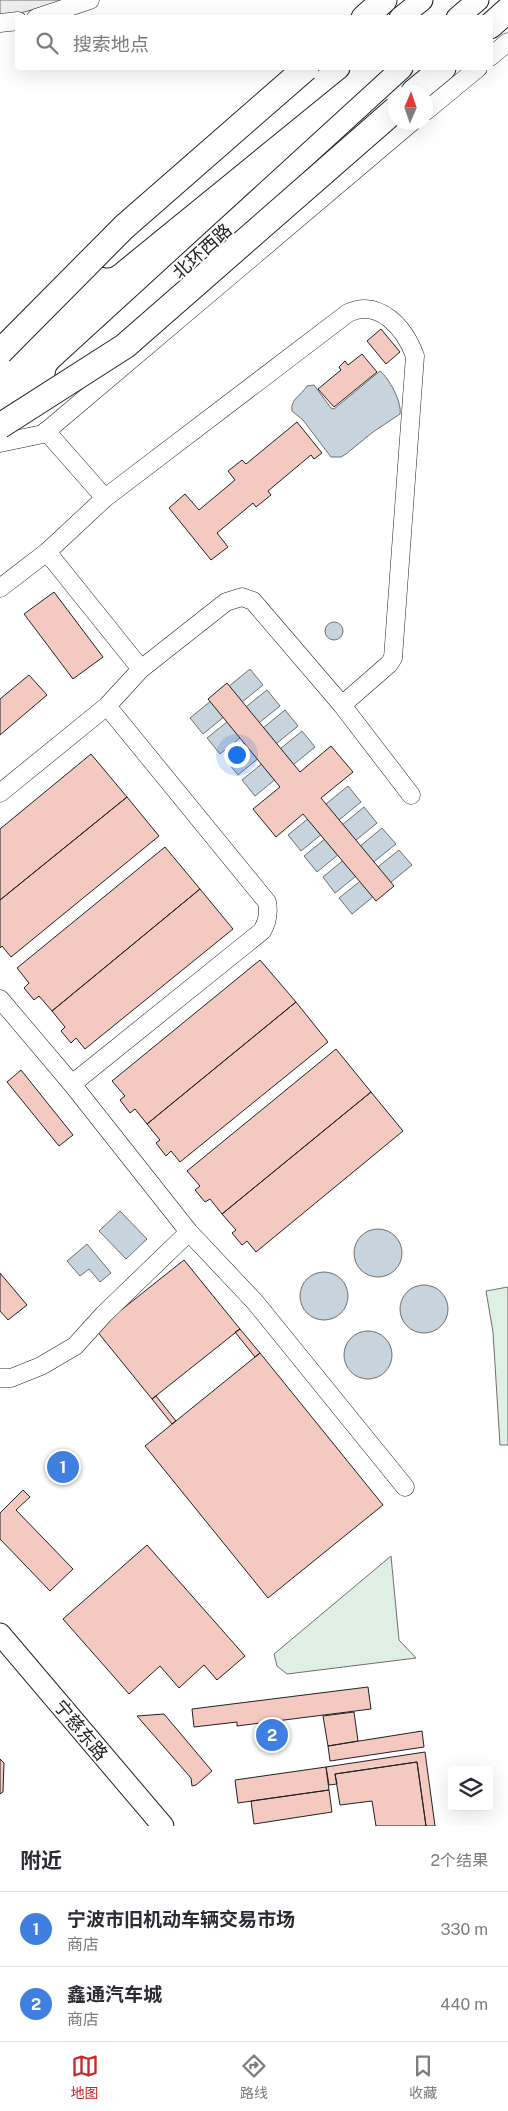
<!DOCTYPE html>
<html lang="zh">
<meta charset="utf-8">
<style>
body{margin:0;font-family:"Public Sans","Noto Sans SC",sans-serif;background:#f7f7f7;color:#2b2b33}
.controls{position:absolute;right:15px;bottom:15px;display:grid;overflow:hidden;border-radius:5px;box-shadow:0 5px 20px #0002}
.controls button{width:45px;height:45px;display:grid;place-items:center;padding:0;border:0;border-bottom:1px solid #e1e1e2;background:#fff;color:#2b2b33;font:25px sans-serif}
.compass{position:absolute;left:388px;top:85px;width:45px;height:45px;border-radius:50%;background:#fff;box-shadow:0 5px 20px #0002;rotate:2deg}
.you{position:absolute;left:236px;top:754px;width:18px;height:18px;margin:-12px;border:4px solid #fff;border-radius:50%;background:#1a73e8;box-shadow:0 0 0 8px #1a73e833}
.badge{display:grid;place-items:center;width:32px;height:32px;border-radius:50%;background:#c62828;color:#fff;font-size:16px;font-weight:700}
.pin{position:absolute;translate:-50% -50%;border:2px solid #fff;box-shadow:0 1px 5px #0006}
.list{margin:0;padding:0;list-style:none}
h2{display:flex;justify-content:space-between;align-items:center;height:65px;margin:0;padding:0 20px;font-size:21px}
h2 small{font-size:16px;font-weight:400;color:#7c7c81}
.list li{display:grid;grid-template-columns:32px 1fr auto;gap:15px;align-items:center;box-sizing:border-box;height:75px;padding:0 20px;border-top:1px solid #e1e1e2}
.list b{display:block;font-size:19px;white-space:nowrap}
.list p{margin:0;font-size:16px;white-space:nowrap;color:#7c7c81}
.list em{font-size:16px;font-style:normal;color:#7c7c81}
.icon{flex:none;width:28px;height:28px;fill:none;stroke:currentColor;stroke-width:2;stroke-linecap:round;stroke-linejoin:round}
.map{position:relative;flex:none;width:508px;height:1826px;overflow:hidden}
.search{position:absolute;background:#fff;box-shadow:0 5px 20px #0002;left:15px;right:15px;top:15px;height:55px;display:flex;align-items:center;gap:12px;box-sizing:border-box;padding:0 18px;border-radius:5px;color:#7c7c81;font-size:19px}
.sheet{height:215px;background:#fff}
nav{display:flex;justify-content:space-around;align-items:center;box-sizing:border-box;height:70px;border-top:1px solid #e1e1e2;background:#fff;font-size:14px;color:#7c7c81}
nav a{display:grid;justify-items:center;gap:2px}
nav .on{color:#c62828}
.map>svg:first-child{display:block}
.green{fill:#e0efe3;stroke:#6f6f6f}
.parking{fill:#ededed;stroke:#6f6f6f}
.water{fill:#c7d3dd;stroke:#6f6f6f}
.building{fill:#f3c9c0;stroke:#222}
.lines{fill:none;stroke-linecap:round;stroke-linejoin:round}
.minor-casing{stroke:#222;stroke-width:19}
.major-casing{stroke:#222;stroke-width:23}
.highway-casing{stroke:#222;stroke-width:27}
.minor{stroke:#fff;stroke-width:18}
.major{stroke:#fff;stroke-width:21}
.highway{stroke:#fff;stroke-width:25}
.highway-bridge-casing{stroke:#222;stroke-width:27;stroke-linecap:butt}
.highway-bridge{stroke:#fff;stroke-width:25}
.labels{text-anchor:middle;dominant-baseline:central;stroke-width:4;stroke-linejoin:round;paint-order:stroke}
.street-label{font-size:18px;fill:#222;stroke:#fff}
</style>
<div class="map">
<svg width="508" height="1826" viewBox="0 0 508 1826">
<rect width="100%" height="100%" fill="#fff"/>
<!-- green -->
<path class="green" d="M508,1287V1445H500L493,1332L486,1291Z
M391,1556L399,1640L416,1658L287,1674L277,1666L274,1654Z"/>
<!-- parking -->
<path class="parking" d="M0,0H62L54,4L9,16L0,15Z"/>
<!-- water -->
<path class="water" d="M380,371C389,378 402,402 400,414L373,432L346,454L341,457H331L303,420L292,411C290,399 301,396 307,386L314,385L331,408L334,409Z
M325 631a9 9 0 1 1 18 0a9 9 0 1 1-18 0Z
M250,669L263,685L203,734L190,718Z
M267,690L280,706L220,754L207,738Z
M285,710L298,726L238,775L225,759Z
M302,731L315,747L255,796L242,780Z
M348,786L361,802L301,851L288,835Z
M364,807L377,823L317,872L304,856Z
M382,828L396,844L335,893L323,877Z
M399,850L412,865L352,914L339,898Z
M120,1211L147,1239L126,1259L99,1231Z
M354 1253a24 24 0 1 1 48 0a24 24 0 1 1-48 0Z
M87,1244L111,1273L100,1282L89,1269L80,1276L67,1261Z
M300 1296a24 24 0 1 1 48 0a24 24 0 1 1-48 0Z
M400 1309a24 24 0 1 1 48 0a24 24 0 1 1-48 0Z
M344 1355a24 24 0 1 1 48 0a24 24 0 1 1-48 0Z"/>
<!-- building -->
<path class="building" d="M381,329L400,352L386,364L367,341Z
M362,354L377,372L334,407L318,389L341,370L339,367L345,361L348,365Z
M297,422L322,453L314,459L311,455L268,491L271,495L256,507L253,503L217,533L228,547L211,560L169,508L185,494L199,510L235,480L228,471L242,460L246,464Z
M54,592L103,657L73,679L24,614Z
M29,675L47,695L0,735V699Z
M227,683L300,772L331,746L353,772L321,798L394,886L376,901L303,814L276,837L253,809L280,787L208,699Z
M91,754L127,797L0,900V829Z
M127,797L159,836L11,957L2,946L0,948V900Z
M165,847L200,889L52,1011L39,996L34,1000L24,988L29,983L17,968Z
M200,889L233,929L85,1049L76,1038L71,1043L61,1031L65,1027L52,1011Z
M260,960L296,1002L147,1124L135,1109L130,1113L120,1100L125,1096L112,1081Z
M296,1002L328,1042L180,1162L171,1151L166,1156L156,1143L160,1140L147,1124Z
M336,1049L371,1092L222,1214L210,1199L205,1202L195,1190L200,1186L187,1171Z
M21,1070L73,1135L59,1146L7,1082Z
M371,1092L403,1131L256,1252L247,1241L242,1245L232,1233L236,1230L222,1214Z
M184,1260L240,1329L152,1399L96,1330Z
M0,1273L27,1305L8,1320L0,1311Z
M240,1329L260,1353L255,1357L235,1332Z
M260,1353L383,1505L268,1598L145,1446Z
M156,1396L176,1421L172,1424L152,1399Z
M23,1490L30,1497L16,1510L73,1569L50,1591L0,1539V1513Z
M147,1545L245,1656L217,1680L204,1665L179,1688L160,1666L129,1694L63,1619Z
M368,1687L371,1709L237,1726V1722L194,1727L192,1709Z
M354,1712L358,1741L328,1746L323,1716Z
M164,1714L212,1771L196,1785L192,1786L191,1778L137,1716Z
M422,1731L424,1747L330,1761L328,1746Z
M425,1752L435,1826H426L417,1762L335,1774L337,1784L329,1785L326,1767Z
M0,1759L4,1763L3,1792L0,1794Z
M417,1762L426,1826H376L372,1801L340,1805L335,1774Z
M326,1767L329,1790L238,1803L235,1780Z
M329,1790L332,1812L254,1824L251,1801Z"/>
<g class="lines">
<!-- minor casing -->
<g class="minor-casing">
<path id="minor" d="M36,18L90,0
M0,23L18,21
M490,57L508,42
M426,111L478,68
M46,431L105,498
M0,443L43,434L412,122
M47,552L141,669
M0,588L47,552L105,498L348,313C380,298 405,329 415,356L393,658L389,664L342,705
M0,793L107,706L141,669L226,602L242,597L253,601L342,705L411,795
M0,999L72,1084L189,1232L255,1302L405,1487
M72,1084L262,931C268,921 269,913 267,902L107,706
M0,1378H11L41,1366L75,1346L104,1314L189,1232"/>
</g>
<!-- major casing -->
<g class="major-casing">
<path id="major" d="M400,18L422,0
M457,18L478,0
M107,257L339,68
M66,375L402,68
M0,1634L163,1826"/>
</g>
<!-- highway casing -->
<g class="highway-casing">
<path id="highway" d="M364,18L384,0
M490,26L508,10
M414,92L443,68"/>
</g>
<!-- minor -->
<use href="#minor" class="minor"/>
<!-- major -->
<use href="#major" class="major"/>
<!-- highway -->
<use href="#highway" class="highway"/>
<!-- highway-bridge casing -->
<g class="highway-bridge-casing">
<path id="highway-bridge" d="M0,352L124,227L306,68
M0,426L125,346L396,109"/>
</g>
<!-- highway-bridge -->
<use href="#highway-bridge" class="highway-bridge"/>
</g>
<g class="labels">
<!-- street labels -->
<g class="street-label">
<text transform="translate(202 251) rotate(-42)">北环西路</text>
<text transform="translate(81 1730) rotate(50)">宁慈东路</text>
</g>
</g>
</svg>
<div class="controls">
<button><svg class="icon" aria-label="layers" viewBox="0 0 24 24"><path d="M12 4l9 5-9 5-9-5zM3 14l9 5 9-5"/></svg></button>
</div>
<svg class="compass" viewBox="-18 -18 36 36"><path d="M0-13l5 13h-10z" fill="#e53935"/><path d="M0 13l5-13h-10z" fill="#7c7c81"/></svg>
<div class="you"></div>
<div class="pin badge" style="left:63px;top:1467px;background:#3f7fe0">1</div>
<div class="pin badge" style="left:272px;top:1735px;background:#3f7fe0">2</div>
<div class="search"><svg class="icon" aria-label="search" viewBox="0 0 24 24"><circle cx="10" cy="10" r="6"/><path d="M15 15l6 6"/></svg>搜索地点</div>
</div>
<section class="sheet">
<h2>附近<small>2个结果</small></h2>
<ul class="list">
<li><span class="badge" style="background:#3f7fe0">1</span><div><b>宁波市旧机动车辆交易市场</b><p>商店</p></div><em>330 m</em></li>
<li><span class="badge" style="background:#3f7fe0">2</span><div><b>鑫通汽车城</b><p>商店</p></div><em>440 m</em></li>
</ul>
</section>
<nav>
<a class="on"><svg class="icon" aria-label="map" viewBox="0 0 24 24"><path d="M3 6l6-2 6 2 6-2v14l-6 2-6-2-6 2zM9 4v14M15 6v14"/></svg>地图</a>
<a><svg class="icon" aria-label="directions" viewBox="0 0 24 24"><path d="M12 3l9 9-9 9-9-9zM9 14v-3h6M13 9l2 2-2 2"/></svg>路线</a>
<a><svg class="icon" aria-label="saved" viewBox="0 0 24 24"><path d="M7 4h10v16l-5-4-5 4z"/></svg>收藏</a>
</nav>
